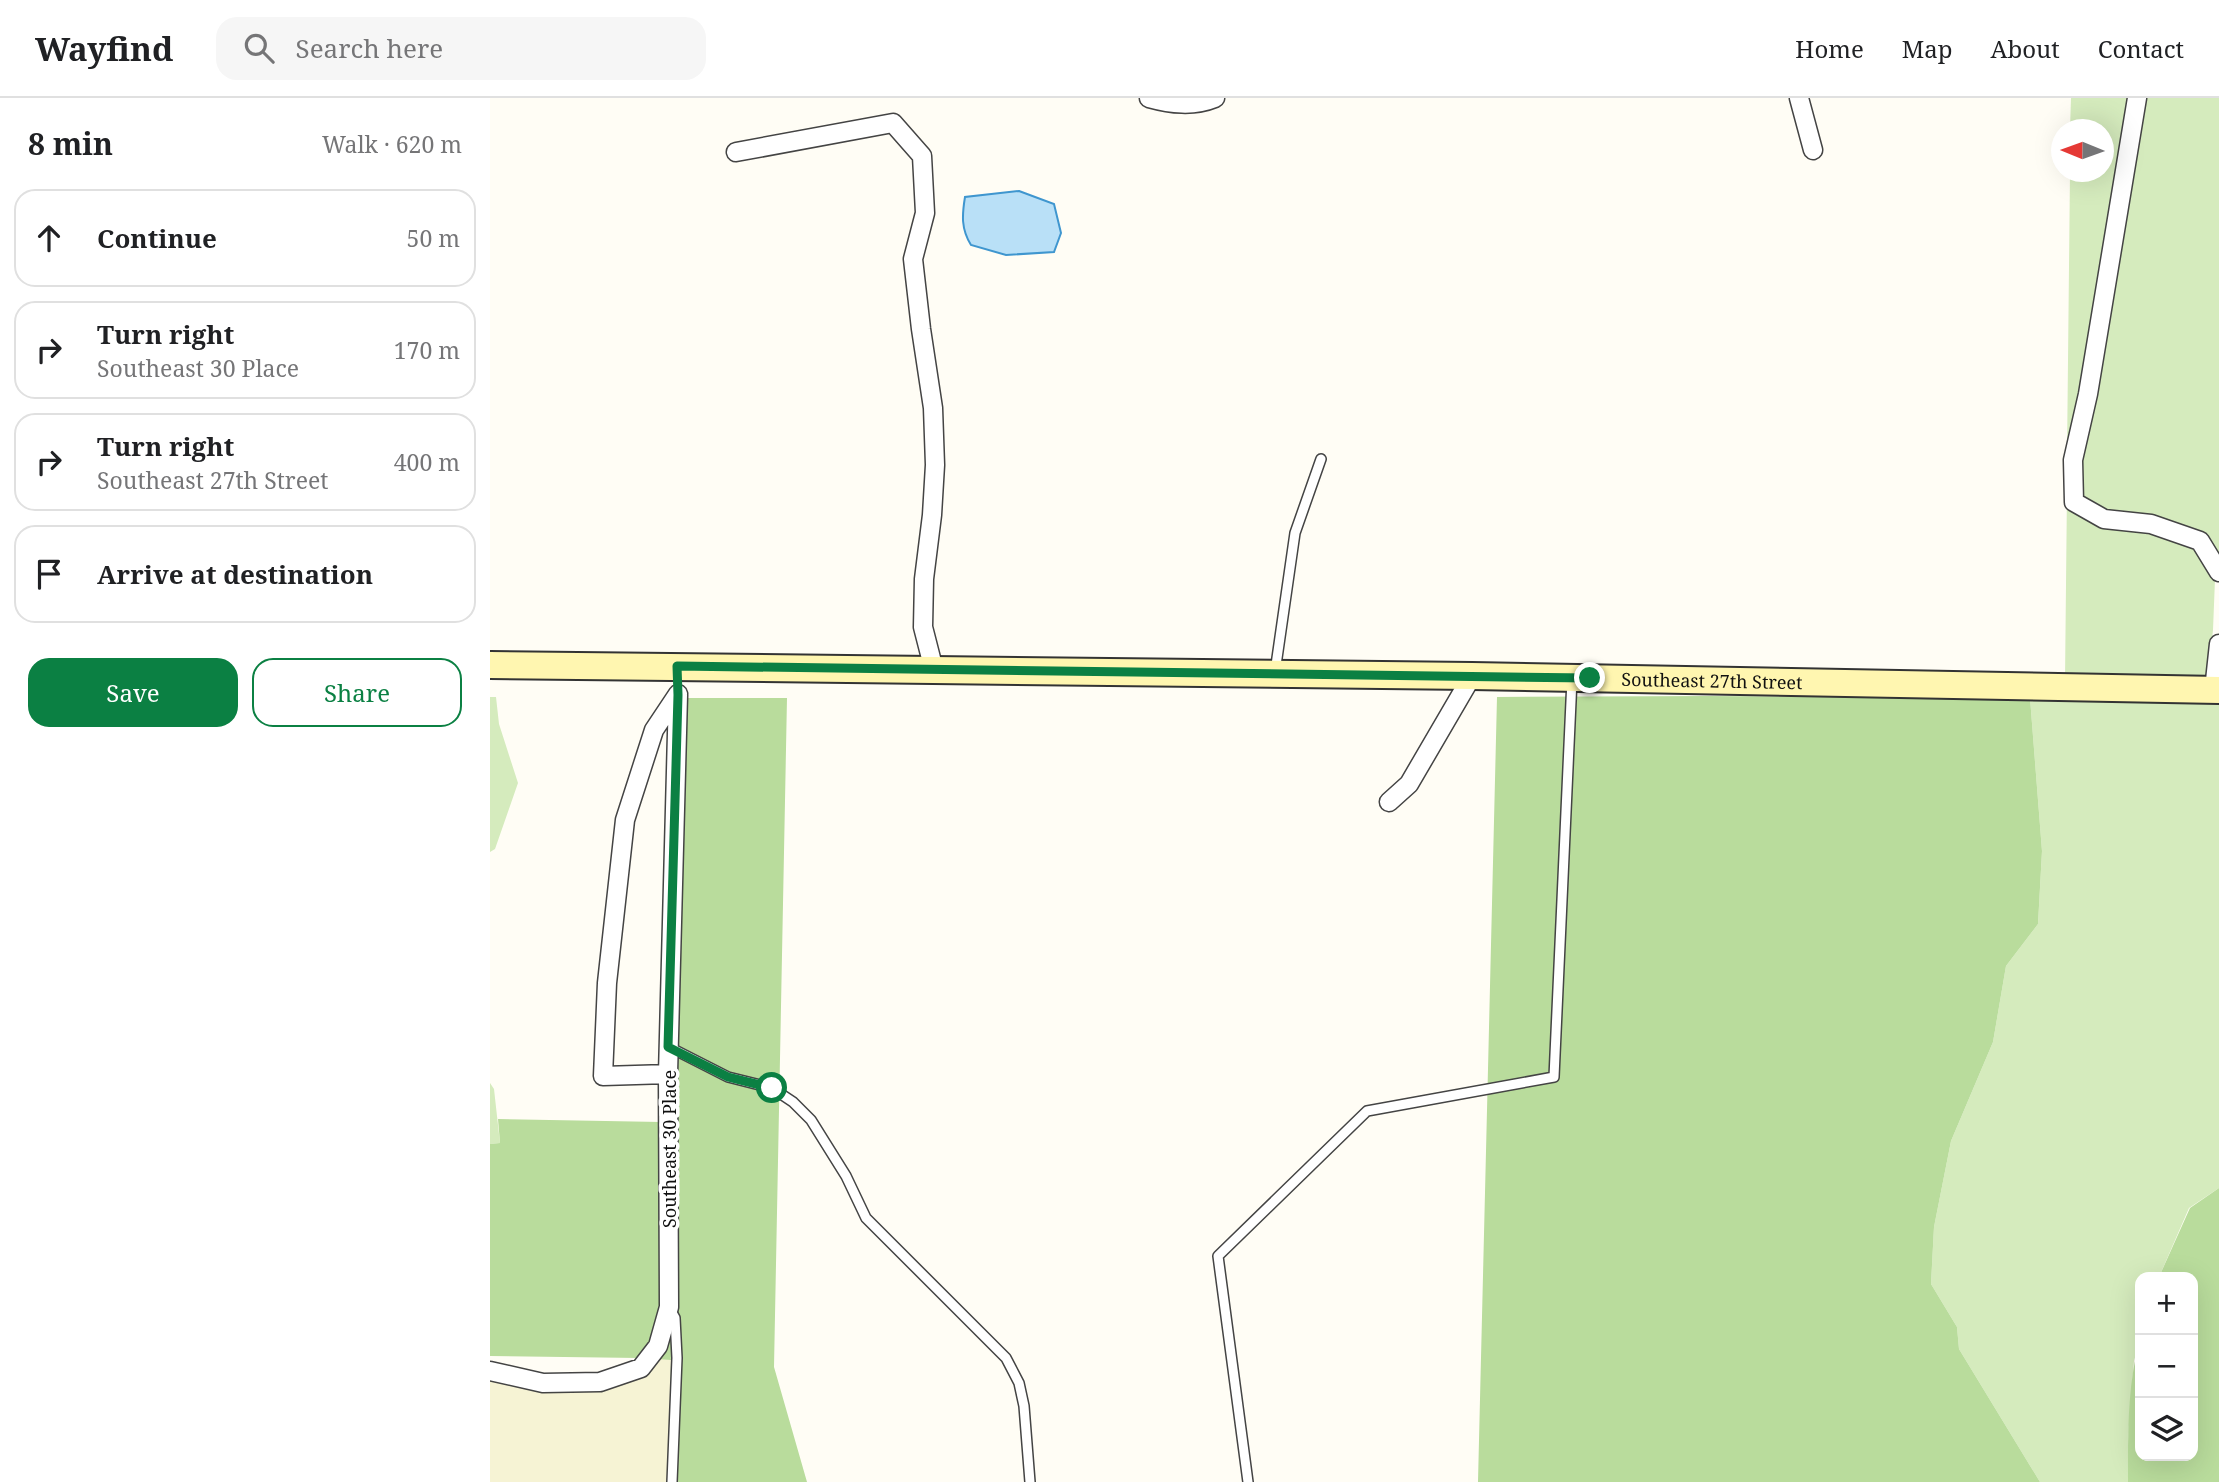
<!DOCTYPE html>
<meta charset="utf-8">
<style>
body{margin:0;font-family:"Noto Serif",serif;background:#f6f6f6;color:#202124}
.controls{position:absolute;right:21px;bottom:21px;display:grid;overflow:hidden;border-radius:14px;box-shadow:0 7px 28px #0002}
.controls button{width:63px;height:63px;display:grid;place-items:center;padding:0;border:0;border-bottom:2px solid #e0e0e0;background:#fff;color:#202124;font:35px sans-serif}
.compass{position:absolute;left:1561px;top:21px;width:63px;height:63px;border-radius:50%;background:#fff;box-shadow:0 7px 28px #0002;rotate:271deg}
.stop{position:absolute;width:21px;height:21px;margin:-16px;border:5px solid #0b8043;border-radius:50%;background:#fff}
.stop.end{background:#0b8043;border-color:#fff;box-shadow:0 2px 7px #0008}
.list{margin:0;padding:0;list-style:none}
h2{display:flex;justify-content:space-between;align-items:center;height:91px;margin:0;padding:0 28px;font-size:30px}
h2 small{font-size:23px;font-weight:400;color:#757577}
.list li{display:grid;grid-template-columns:46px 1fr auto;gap:21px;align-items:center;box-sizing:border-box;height:98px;margin:0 14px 14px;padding:0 14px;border:2px solid #e0e0e0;border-radius:21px}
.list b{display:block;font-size:26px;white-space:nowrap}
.list p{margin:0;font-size:23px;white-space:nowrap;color:#757577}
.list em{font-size:23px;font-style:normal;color:#757577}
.actions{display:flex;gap:14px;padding:21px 28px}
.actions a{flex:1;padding:16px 0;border:2px solid #0b8043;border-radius:21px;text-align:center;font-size:24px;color:#0b8043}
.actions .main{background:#0b8043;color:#fff}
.icon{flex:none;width:38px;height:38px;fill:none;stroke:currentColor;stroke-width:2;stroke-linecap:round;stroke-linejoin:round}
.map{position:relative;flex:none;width:1729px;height:1384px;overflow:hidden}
header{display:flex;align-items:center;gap:42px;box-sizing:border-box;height:98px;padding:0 35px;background:#fff;border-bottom:2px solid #e0e0e0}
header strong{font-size:33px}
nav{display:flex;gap:38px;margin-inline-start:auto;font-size:24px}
.search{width:490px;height:63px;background:#f6f6f6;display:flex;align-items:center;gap:18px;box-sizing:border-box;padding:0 24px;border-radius:21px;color:#757577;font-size:26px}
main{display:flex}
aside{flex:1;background:#fff}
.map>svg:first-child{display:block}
.farmland{fill:#f6f3d4}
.green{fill:#d5ebbd}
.forest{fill:#b9dc9c}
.water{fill:#b9e0f7;stroke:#3f96cf;stroke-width:2}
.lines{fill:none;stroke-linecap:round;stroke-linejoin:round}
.lane-casing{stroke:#444;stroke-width:12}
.street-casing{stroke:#444;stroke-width:21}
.secondary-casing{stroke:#333;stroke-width:30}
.lane{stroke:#fff;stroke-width:9}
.street{stroke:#fff;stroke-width:18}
.secondary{stroke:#fff6b0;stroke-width:26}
.route{stroke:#0b8043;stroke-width:9}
.labels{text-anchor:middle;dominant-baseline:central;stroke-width:7;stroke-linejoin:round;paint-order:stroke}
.street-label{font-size:18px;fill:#111;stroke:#fff}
</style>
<header>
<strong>Wayfind</strong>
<div class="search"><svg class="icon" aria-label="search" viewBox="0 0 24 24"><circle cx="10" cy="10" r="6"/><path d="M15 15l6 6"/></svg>Search here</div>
<nav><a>Home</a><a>Map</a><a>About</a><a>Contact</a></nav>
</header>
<main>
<aside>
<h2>8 min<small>Walk · 620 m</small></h2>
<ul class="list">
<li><svg class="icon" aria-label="ahead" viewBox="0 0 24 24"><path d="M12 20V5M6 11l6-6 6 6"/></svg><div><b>Continue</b></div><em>50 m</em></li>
<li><svg class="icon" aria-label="right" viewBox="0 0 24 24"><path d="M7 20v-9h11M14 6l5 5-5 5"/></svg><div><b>Turn right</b><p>Southeast 30 Place</p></div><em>170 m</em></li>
<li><svg class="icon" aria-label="right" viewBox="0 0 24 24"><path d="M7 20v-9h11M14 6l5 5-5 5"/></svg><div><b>Turn right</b><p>Southeast 27th Street</p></div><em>400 m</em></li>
<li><svg class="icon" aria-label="arrive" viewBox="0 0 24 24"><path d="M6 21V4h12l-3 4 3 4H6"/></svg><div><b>Arrive at destination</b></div></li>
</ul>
<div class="actions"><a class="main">Save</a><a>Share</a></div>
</aside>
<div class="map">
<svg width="1729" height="1384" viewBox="0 0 1729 1384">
<rect width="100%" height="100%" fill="#fffdf5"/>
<!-- farmland -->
<path class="farmland" d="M167,1261H181L178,1384H0V1280L52,1292Z"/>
<!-- green -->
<path class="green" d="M1581,0H1639L1591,295L1577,357L1580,74H1614V32L1580,31Z
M1655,0H1729V460L1616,414L1592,401L1591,362Z
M1577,391V404L1705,448L1725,481L1723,532L1717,585L1575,583Z
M0,599H6L9,626L28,685L5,751L0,754Z
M1540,600H1729V1090L1699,1110L1669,1179H1650V1242L1644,1263L1638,1339V1384H1550L1469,1251L1467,1229L1441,1186L1444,1129L1461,1043L1503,944L1516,868L1548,826L1552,753Z
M0,985L4,991L10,1045L0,1046Z"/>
<!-- forest -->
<path class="forest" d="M1218,598L1540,600L1552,753L1548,826L1516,868L1503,944L1461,1043L1444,1129L1441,1186L1467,1229L1469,1251L1550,1384H988L1007,599Z
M196,600H297L284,1269L317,1384H178L181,1262L167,1261L186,1024Z
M8,1021L171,1024L172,1209L161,1245L149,1260L0,1258V1046L10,1045Z
M1729,1090V1384H1638C1638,1337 1637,1287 1650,1242V1358H1703V1179H1669L1700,1110Z"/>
<!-- water -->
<path class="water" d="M529,93L564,106L571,135L564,154L516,157L481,147C471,131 472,117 475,99Z"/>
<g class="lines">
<!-- lane casing -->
<g class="lane-casing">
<path id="lane" d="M785,574L805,435L831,361
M179,949L238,979L282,990L303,1004L321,1022L356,1078L376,1120L516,1260L529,1285L534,1308L540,1384
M180,1211L185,1220L187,1260L182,1384
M758,1384L728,1158L877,1013L1064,979L1082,581"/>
</g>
<!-- street casing -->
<g class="street-casing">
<path id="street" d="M659,0C681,6 703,9 725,0
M1309,0L1323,52
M1647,0L1598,296L1583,362L1584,404L1614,421L1661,426L1710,443L1729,474
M246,54L403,25L432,58L435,115L423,161L431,231L443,310L445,367L442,417L434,481L433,529L444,572
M1724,592L1729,546
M899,704L919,686L982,578
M178,976L113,978L117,885L135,722L164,632L188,596
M0,1273L53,1285L110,1284L151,1270L168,1248L179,1209L178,976L188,597"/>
</g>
<!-- secondary casing -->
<g class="secondary-casing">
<g id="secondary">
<path id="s1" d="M0,567L982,578L1729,592"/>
</g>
</g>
<!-- lane -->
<use href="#lane" class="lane"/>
<!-- street -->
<use href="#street" class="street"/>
<!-- secondary -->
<use href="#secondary" class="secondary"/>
</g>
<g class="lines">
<!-- route -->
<path class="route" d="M282,990L238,979L178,949L188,597L187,568L1100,580"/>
</g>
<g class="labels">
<!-- street labels -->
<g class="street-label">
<text stroke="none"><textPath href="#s1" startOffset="1222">Southeast 27th Street</textPath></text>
<text transform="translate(179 1051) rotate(-90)">Southeast 30 Place</text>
</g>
</g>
</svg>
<div class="controls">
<button>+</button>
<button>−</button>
<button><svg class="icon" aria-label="layers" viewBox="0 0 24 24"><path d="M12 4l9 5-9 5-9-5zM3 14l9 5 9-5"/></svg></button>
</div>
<svg class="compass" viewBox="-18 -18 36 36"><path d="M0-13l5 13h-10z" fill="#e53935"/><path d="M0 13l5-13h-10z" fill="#757577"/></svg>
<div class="stop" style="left:282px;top:990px"></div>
<div class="stop end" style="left:1100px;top:580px"></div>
</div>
</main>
